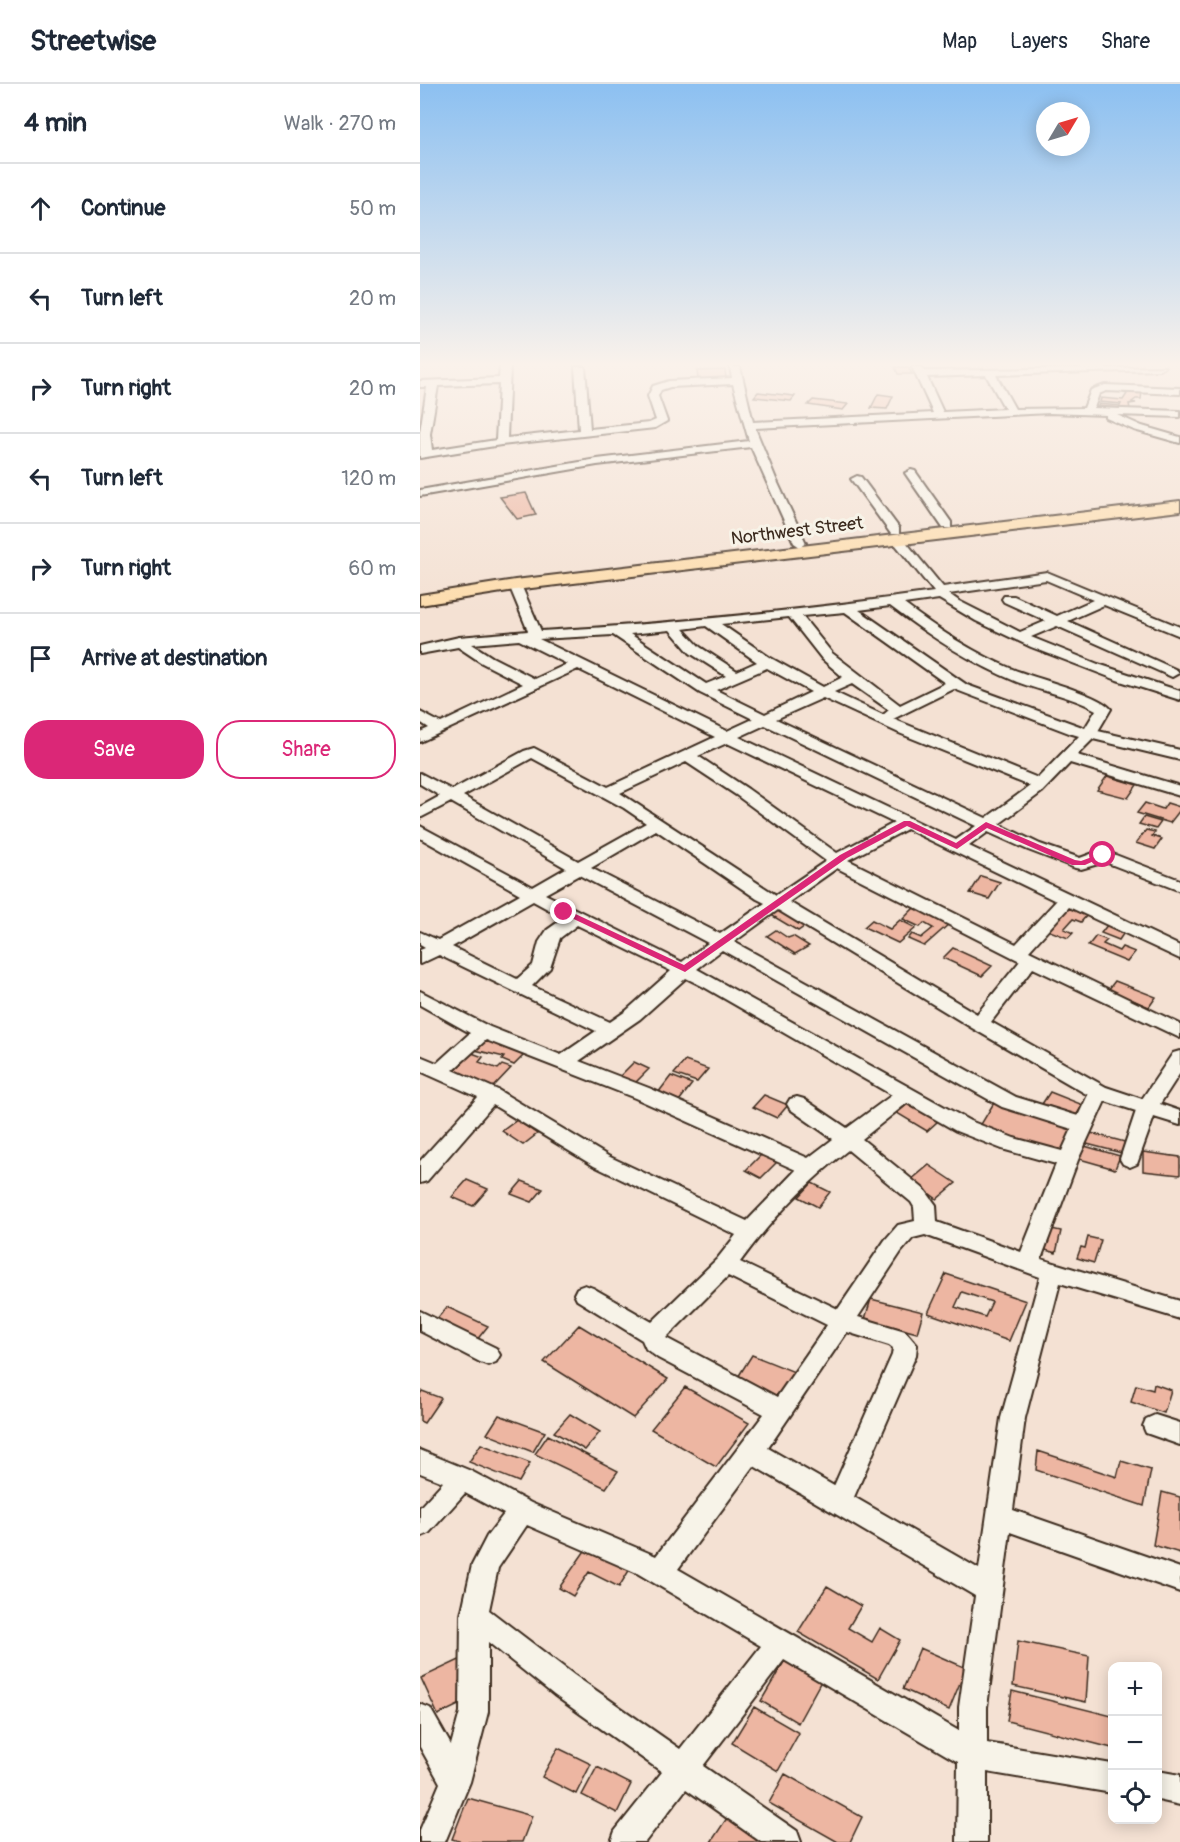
<!DOCTYPE html>
<meta charset="utf-8">
<style>
body{margin:0;font-family:Pangolin,sans-serif;background:#f6f6f7;color:#1f2937}
.controls{position:absolute;right:18px;bottom:18px;display:grid;overflow:hidden;border-radius:12px;box-shadow:0 3px 15px #0003}
.controls button{width:54px;height:54px;display:grid;place-items:center;padding:0;border:0;border-bottom:2px solid #e0e1e3;background:#fff;color:#1f2937;font:30px sans-serif}
.compass{position:absolute;left:616px;top:18px;width:54px;height:54px;border-radius:50%;background:#fff;box-shadow:0 3px 15px #0003;rotate:52deg}
.stop{position:absolute;width:18px;height:18px;margin:-14px;border:4px solid #db2777;border-radius:50%;background:#fff}
.stop.end{background:#db2777;border-color:#fff;box-shadow:0 2px 6px #0008}
.list{margin:0;padding:0;list-style:none}
h2{display:flex;justify-content:space-between;align-items:center;height:78px;margin:0;padding:0 24px;font-size:26px}
h2 small{font-size:20px;font-weight:400;color:#747a83}
.list li{display:grid;grid-template-columns:39px 1fr auto;gap:18px;align-items:center;box-sizing:border-box;height:90px;padding:0 24px;border-top:2px solid #e0e1e3}
.list b{display:block;font-size:22px;white-space:nowrap}
.list em{font-size:20px;font-style:normal;color:#747a83}
.actions{display:flex;gap:12px;padding:18px 24px}
.actions a{flex:1;padding:14px 0;border:2px solid #db2777;border-radius:24px;text-align:center;font-size:21px;color:#db2777}
.actions .main{background:#db2777;color:#fff}
.icon{flex:none;width:33px;height:33px;fill:none;stroke:currentColor;stroke-width:2;stroke-linecap:round;stroke-linejoin:round}
.map{position:relative;flex:none;width:760px;height:1758px;overflow:hidden}
header{display:flex;align-items:center;gap:36px;box-sizing:border-box;height:84px;padding:0 30px;background:#fff;border-bottom:2px solid #e0e1e3}
header strong{font-size:28px}
nav{display:flex;gap:33px;margin-inline-start:auto;font-size:21px}
main{display:flex}
aside{flex:1;background:#fff}
.map>svg:first-child{display:block}
.building{fill:#edb6a2;stroke:#3b2a1e;stroke-width:1.5;fill-rule:evenodd}
.lines{fill:none;stroke-linecap:round;stroke-linejoin:round}
.minor-casing{stroke:#3b2a1e;stroke-width:4}
.major-casing{stroke:#3b2a1e;stroke-width:4}
.minor{fill:#f7f3e8;fill-rule:evenodd}
.major{fill:#fddcac;fill-rule:evenodd}
.route{fill:#db2777}
.labels{text-anchor:middle;dominant-baseline:central;stroke-width:6;stroke-linejoin:round;paint-order:stroke}
.far-street-label{font-size:18px;fill:#3b2a1e;stroke:#f7f3e8}
</style>
<header>
<strong>Streetwise</strong>
<nav><a>Map</a><a>Layers</a><a>Share</a></nav>
</header>
<main>
<aside>
<h2>4 min<small>Walk · 270 m</small></h2>
<ul class="list">
<li><svg class="icon" aria-label="ahead" viewBox="0 0 24 24"><path d="M12 20V5M6 11l6-6 6 6"/></svg><div><b>Continue</b></div><em>50 m</em></li>
<li><svg class="icon" aria-label="left" viewBox="0 0 24 24"><path d="M17 20v-9H6M10 6l-5 5 5 5"/></svg><div><b>Turn left</b></div><em>20 m</em></li>
<li><svg class="icon" aria-label="right" viewBox="0 0 24 24"><path d="M7 20v-9h11M14 6l5 5-5 5"/></svg><div><b>Turn right</b></div><em>20 m</em></li>
<li><svg class="icon" aria-label="left" viewBox="0 0 24 24"><path d="M17 20v-9H6M10 6l-5 5 5 5"/></svg><div><b>Turn left</b></div><em>120 m</em></li>
<li><svg class="icon" aria-label="right" viewBox="0 0 24 24"><path d="M7 20v-9h11M14 6l5 5-5 5"/></svg><div><b>Turn right</b></div><em>60 m</em></li>
<li><svg class="icon" aria-label="arrive" viewBox="0 0 24 24"><path d="M6 21V4h12l-3 4 3 4H6"/></svg><div><b>Arrive at destination</b></div></li>
</ul>
<div class="actions"><a class="main">Save</a><a>Share</a></div>
</aside>
<div class="map">
<svg width="760" height="1758" viewBox="0 0 760 1758">
<rect width="100%" height="100%" fill="#f4e1d3"/>
<filter id="ink" filterUnits="userSpaceOnUse"><feTurbulence type="fractalNoise" baseFrequency=".0167" numOctaves="2"/><feDisplacementMap in="SourceGraphic" scale="12" xChannelSelector="R" yChannelSelector="G"/><feConvolveMatrix kernelMatrix="1 2 1 2 8 2 1 2 1" color-interpolation-filters="sRGB"/></filter>
<g filter="url(#ink)">
<!-- building -->
<path class="building" d="M475,283H488L492,290H478Z
M305,286L306,294L278,295L277,287Z
M705,307L722,308L721,315H716L712,318L716,319L709,320L710,325L678,322L679,320L700,322L701,320L680,318L681,314L703,316L707,310L704,309Z
M338,308L375,312L371,317L334,313Z
M458,310L473,312L467,325L451,324Z
M393,316L428,320L423,326L388,321Z
M106,409L116,431L97,435L80,413Z
M687,692L717,701L708,714L677,706Z
M725,719L743,725L747,719L760,723V726L750,739L717,729Z
M724,733L741,738L736,745L719,740Z
M726,746L735,748L732,752L742,755L735,765L716,759Z
M561,792L580,798L569,815L550,809Z
M363,822L391,838L378,847L351,831Z
M647,822L668,830L661,838L653,835L644,845L653,849L648,854L627,846Z
M494,824L529,840L504,862L488,855L492,850L501,854L513,844L504,839L500,843L483,835Z
M452,836L470,845L480,836L496,844L478,859L444,843Z
M688,840L705,847L699,856L681,849Z
M356,846L368,854L373,852L389,862L375,870L347,852Z
M676,852L687,856L683,860L699,867L702,863L715,868L707,878L668,862Z
M533,864L572,882L562,892L523,874Z
M695,897L736,913L729,923L688,906Z
M67,954L106,969L94,981L82,976L84,973L55,966Z
M52,969L63,973L59,978L78,985L82,981L91,984L73,1003L34,987Z
M265,977L288,985L277,998L254,990Z
M214,978L229,985L214,1000L199,993Z
M251,992L272,1000L259,1017L238,1009Z
M630,1008L663,1021L653,1036L620,1023Z
M344,1011L368,1021L357,1034L333,1023Z
M575,1017L658,1045L645,1072L560,1042Z
M489,1019L518,1037L507,1047L477,1029Z
M97,1036L117,1050L103,1061L82,1047Z
M667,1048L705,1058L702,1069L663,1059Z
M661,1061L700,1072L695,1085L656,1074Z
M723,1068L760,1073V1091L723,1087Z
M343,1069L358,1077L341,1094L326,1086Z
M509,1081L536,1099L517,1115L491,1096Z
M47,1096L68,1105L53,1122L32,1113Z
M102,1097L123,1105L112,1118L91,1110Z
M392,1099L410,1108L398,1123L379,1113Z
M627,1144L641,1147L636,1169L622,1165Z
M668,1153L681,1156L674,1179L657,1174L661,1163L665,1164Z
M526,1190L606,1217L589,1257L508,1229ZM542,1208L572,1218L565,1233L535,1223Z
M451,1215L503,1228L497,1249L445,1235Z
M27,1223L68,1242L56,1257L15,1237Z
M159,1241L248,1295L213,1334L124,1278Z
M332,1271L377,1289L359,1320L313,1301Z
M734,1300L751,1306L744,1329L711,1318L716,1301L733,1306Z
M265,1303L329,1339L296,1383L231,1345Z
M2,1307L21,1314L4,1339L0,1337V1310Z
M150,1330L180,1348L165,1366L134,1348Z
M79,1331L125,1348L113,1368L67,1350Z
M128,1351L198,1387L186,1404L115,1370Z
M61,1360L110,1379L99,1398L49,1378Z
M618,1367L697,1393L701,1377L731,1386L724,1422L616,1386Z
M742,1408L760,1413V1469L733,1461Z
M171,1458L213,1480L199,1503L169,1488L153,1512L139,1504Z
M407,1502L441,1522L428,1544L452,1558L460,1544L480,1556L458,1595L378,1548Z
M598,1557L669,1572L666,1618L593,1602Z
M500,1564L546,1584L529,1626L483,1605Z
M52,1570L51,1615L18,1631L1,1594Z
M365,1576L401,1597L378,1639L341,1617Z
M592,1607L692,1632V1664L587,1637Z
M334,1623L379,1649L358,1687L312,1659Z
M138,1664L171,1680L156,1710L122,1693Z
M177,1683L211,1700L197,1729L162,1711Z
M365,1690L442,1733L430,1758H418L349,1719Z
M48,1714L112,1732L102,1758H42L32,1755Z
M309,1731L346,1758H291Z"/>
<g class="lines">
<!-- minor casing -->
<g class="minor-casing">
<path id="minor" d="M80,283H90L87,354L159,346L155,283H165L170,345L229,339L236,336L228,312L233,302L249,297L312,294L310,283H320L333,338L513,329L492,283H502L504,287L745,283L740,286L576,291L595,325L664,324L671,306L685,301L760,304V310L686,307L679,310L674,324L760,327V333L697,331L722,342L760,353V359L714,346L686,334V331L630,329L335,344L356,395L386,459L380,463L374,459L331,363L177,381L0,412V406L177,375L329,357L313,300L250,303L241,306L238,312L247,337L235,344L81,361L0,374V348L7,303H0V297L79,294ZM566,291L585,325L523,328L507,293ZM79,300L76,356L12,366L10,350L18,302Z
M491,386L495,387L531,438V444H523L485,389Z
M437,392L441,393L479,444V450H471L431,395Z
M477,451L481,452L523,503L627,488L760,543V552L684,521L648,537L757,586L759,589L752,593L637,542L611,553L678,580L760,607V616L697,596L611,563L556,537L519,515L484,520C517,545 552,568 590,584C613,594 678,609 691,625L678,647L760,666V676L673,655L657,671L760,702V712L650,679L622,708L579,740L620,760L660,774L679,767L688,768L760,796V807L685,778L661,785L655,784L608,766L568,748L549,762L760,862V875L649,823L609,867L760,940V954L613,884L571,938L686,1003L722,1015L753,969L760,967V989L740,1020L760,1027V1041L734,1033L717,1080L710,1083L703,1080L700,1075L716,1027L685,1017L658,1076L621,1175L760,1217V1235L640,1199L605,1334L593,1426L760,1484V1508L590,1448L567,1623V1659L692,1680V1709L567,1688V1758H537L538,1678L364,1576L283,1682L377,1747L381,1758H341L266,1705L225,1758H191L195,1747L242,1688L134,1611L68,1558V1628L50,1698L25,1758H0V1746L20,1699L0,1663V1620L10,1624L31,1661L40,1628L41,1531L52,1481L67,1452L84,1430L45,1409L9,1449L0,1453V1423L23,1398L0,1389V1366L51,1387L111,1419L236,1472L344,1330L238,1274L226,1265L222,1256L157,1216L154,1210L157,1204L165,1201L173,1204L232,1238L297,1175L316,1151L174,1082L73,1021L7,1097L0,1099V1077L58,1013L0,987V972L17,979L50,949L0,921V907L70,943L141,971L176,947L19,871L0,880V866L5,864L0,861V848L18,856L100,810L0,754V742L113,803L146,784L31,718L0,734V723L20,712L0,700V689L32,706L104,667L114,664L188,703L295,653L158,585L0,658V648L9,644L0,638V628L21,639L103,600L62,579L38,563L0,570V562L39,553L108,547L89,501L95,497L101,501L121,547C253,540 383,526 514,508L471,455ZM626,496L673,516L637,532L594,512H584L582,515L584,518L626,537L600,548L539,517L529,510ZM470,522C509,552 551,579 597,598C623,608 652,612 676,626L665,644L547,601L439,526ZM425,528L525,599L480,621L412,569L382,532ZM369,533L402,575L423,593L403,603L349,573L301,540ZM286,542L337,578L317,587L280,563L263,545ZM250,546L270,569L306,592L286,600L210,550ZM193,551L280,609L333,635L307,647L119,555ZM99,556L147,580L115,595L72,573L52,560ZM347,584L391,608L345,630L296,606ZM432,600L469,626L463,631L414,608ZM534,605L649,649L659,652L618,694L473,635ZM403,614L479,649L610,702L566,734L356,635ZM345,641L556,742L536,756L319,653ZM307,659L474,739L417,769L328,705L278,672ZM112,674L204,724L226,739L158,777L43,712ZM266,678L316,711L406,777L356,811L200,709ZM487,745L636,817L596,860L428,776ZM236,746L337,815L345,819L300,850L171,784ZM417,784L592,873L600,877L557,930L369,818ZM159,791L288,859L262,878L125,810ZM113,817L144,834L127,846L119,858L113,881L97,895L32,863ZM358,826L552,944L668,1011L658,1032L596,1013L314,858ZM157,841L251,887L206,927L190,938L112,902L130,884L140,854ZM302,866L582,1023L652,1045L642,1067L594,1054L550,1037L277,885ZM266,894L284,903L472,1011L427,1044L384,1015L377,1013L370,1015L367,1020L370,1025L413,1055L388,1074L229,1004L159,977L220,935ZM66,956L215,1014L376,1086L327,1137L188,1072L78,1006L33,986ZM487,1019L536,1047L582,1065L636,1080L601,1168L517,1138L516,1121L505,1106L442,1055ZM428,1066L491,1118L494,1123L495,1137L478,1141L465,1156L418,1225L320,1178C351,1136 387,1098 428,1066ZM505,1151L620,1193L581,1334L559,1485L434,1413L496,1271L497,1261L485,1247L438,1233L481,1168L493,1154ZM308,1192L407,1241L357,1313L246,1254ZM427,1248L469,1261L473,1264L472,1271L414,1402L348,1364ZM334,1382L555,1512L539,1623V1647L258,1485ZM107,1441L217,1489L341,1562L260,1665L154,1591L69,1526L78,1484Z
M0,1227L76,1264L80,1271L76,1278L68,1281L60,1278L0,1247Z
M735,1331L760,1339V1361L726,1349L723,1342L726,1335Z
M738,1687L760,1691V1721L738,1716Z"/>
</g>
<!-- major casing -->
<g class="major-casing">
<path id="major" d="M760,417V427L95,506L0,521V511L95,496Z"/>
</g>
<!-- minor -->
<use href="#minor" class="minor"/>
<!-- major -->
<use href="#major" class="major"/>
</g>
</g>
<!-- sky -->
<linearGradient id="sky" x2="0" y2="1"><stop stop-color="#8cc0f1"/><stop offset="0.53" stop-color="#faf2eb"/><stop offset="1" stop-color="#faf2eb" stop-opacity="0"/></linearGradient>
<rect width="760" height="529" fill="url(#sky)"/>
<!-- route -->
<path class="route" d="M484,737H490L536,759L566,738L655,776L661,777L683,769L687,771L665,781H652L567,744L537,765L487,742L427,774L265,888L139,828L147,826L264,881L420,771Z"/>
<g class="labels">
<!-- far-street labels -->
<g class="far-street-label">
<text transform="translate(377 447) rotate(-7)">Northwest Street</text>
</g>
</g>
</svg>
<div class="controls">
<button>+</button>
<button>−</button>
<button><svg class="icon" aria-label="locate" viewBox="0 0 24 24"><circle cx="12" cy="12" r="6"/><path d="M12 2v4M12 18v4M2 12h4M18 12h4"/></svg></button>
</div>
<svg class="compass" viewBox="-18 -18 36 36"><path d="M0-13l5 13h-10z" fill="#e53935"/><path d="M0 13l5-13h-10z" fill="#747a83"/></svg>
<div class="stop" style="left:683px;top:771px"></div>
<div class="stop end" style="left:144px;top:828px"></div>
</div>
</main>
